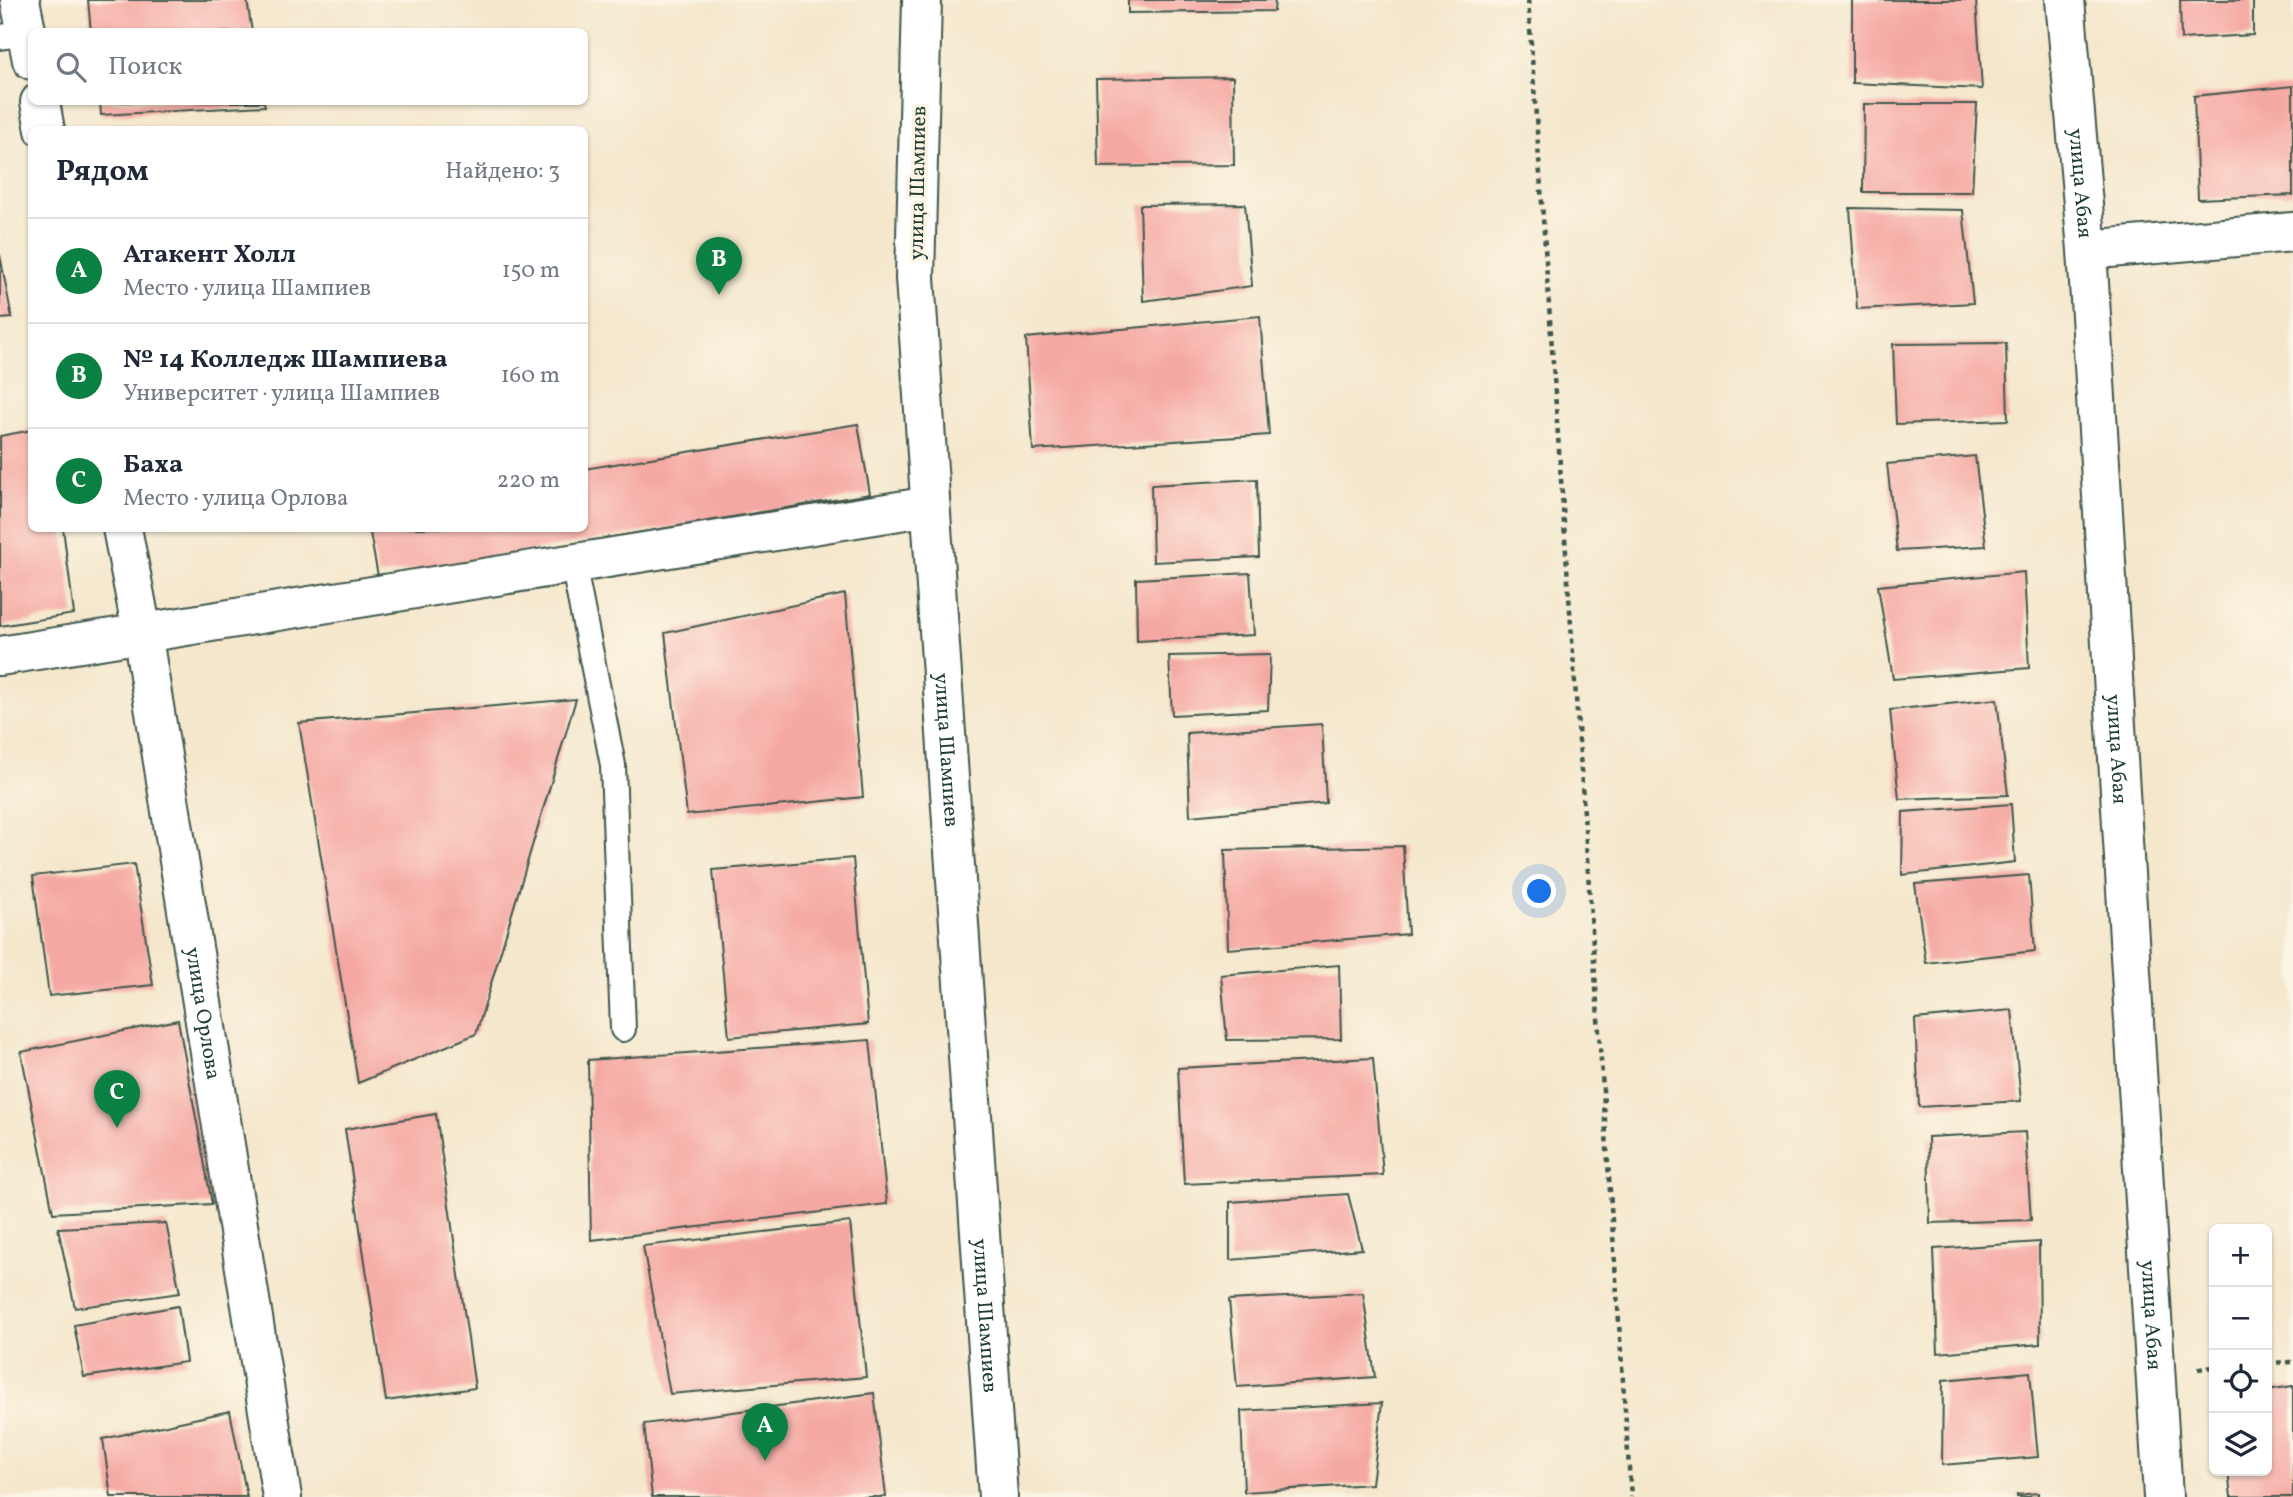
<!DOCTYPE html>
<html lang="ru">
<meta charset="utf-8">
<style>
:root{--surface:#fff;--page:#f2f2f3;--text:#1f2937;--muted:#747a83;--line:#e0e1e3;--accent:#0b8043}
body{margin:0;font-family:Vollkorn,serif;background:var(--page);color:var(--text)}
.controls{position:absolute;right:21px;bottom:21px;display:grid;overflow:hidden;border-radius:10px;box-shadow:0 2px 5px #0004}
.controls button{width:63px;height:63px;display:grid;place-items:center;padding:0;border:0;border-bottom:2px solid var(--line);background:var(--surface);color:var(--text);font:35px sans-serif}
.you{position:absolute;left:1540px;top:892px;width:24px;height:24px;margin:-18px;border:5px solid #fff;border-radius:50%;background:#1a73e8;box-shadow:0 0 0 10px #1a73e833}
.badge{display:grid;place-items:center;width:46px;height:46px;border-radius:50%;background:var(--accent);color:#fff;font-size:23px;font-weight:700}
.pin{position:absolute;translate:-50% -58px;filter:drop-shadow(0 2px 4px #0008)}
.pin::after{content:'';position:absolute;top:37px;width:24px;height:21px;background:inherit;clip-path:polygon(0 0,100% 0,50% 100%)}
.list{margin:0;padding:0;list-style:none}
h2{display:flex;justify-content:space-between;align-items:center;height:91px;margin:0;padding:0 28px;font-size:30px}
h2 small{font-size:23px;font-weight:400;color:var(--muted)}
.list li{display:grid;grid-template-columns:46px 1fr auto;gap:21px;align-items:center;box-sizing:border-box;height:105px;padding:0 28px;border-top:2px solid var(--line)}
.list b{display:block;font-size:26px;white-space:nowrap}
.list p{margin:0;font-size:23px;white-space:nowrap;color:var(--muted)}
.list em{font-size:23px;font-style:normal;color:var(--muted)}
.icon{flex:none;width:38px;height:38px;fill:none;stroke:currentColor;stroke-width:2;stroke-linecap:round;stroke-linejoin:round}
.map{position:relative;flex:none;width:2293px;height:1497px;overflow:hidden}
.search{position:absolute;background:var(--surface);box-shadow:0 2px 5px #0004;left:28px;top:28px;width:560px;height:77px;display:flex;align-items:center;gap:18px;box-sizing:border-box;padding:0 24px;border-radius:10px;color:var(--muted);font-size:26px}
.panel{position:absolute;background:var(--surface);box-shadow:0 2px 5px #0004;left:28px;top:126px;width:560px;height:406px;border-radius:10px}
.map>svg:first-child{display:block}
</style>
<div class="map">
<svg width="2293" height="1497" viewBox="0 0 2293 1497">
<rect width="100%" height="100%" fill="#fcf5e5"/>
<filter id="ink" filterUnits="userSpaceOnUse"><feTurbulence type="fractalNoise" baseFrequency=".0143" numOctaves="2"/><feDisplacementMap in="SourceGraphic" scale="14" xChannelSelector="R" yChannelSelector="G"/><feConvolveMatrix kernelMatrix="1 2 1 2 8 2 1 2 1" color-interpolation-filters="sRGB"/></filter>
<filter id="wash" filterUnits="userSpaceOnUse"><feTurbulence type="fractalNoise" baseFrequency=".00686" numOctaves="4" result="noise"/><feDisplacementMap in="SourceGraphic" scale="28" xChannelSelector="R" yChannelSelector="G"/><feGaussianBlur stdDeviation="1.57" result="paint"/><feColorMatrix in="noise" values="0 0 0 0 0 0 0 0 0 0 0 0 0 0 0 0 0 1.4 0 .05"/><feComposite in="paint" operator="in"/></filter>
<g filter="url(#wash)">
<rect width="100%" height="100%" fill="#f4e7cc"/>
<g id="blocks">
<g fill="#f5a8a3">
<polygon points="88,0 247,0 252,32 91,32"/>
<polygon points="1128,0 1275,0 1274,11 1128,13"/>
<polygon points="1852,0 1976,0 1982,89 1852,83"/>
<polygon points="2180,0 2253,0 2253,35 2181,39"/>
<polygon points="1233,77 1234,165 1098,167 1096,79"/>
<polygon points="2293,86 2293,195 2198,199 2194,96"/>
<polygon points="100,102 264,102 265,106 101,115"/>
<polygon points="1864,104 1977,104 1972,192 1863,192"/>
<polygon points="1245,204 1252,286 1143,301 1140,205"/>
<polygon points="1850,208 1963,210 1973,303 1857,309"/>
<polygon points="0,255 12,318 0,319"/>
<polygon points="1260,316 1269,435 1033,450 1026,338"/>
<polygon points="2006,343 2008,420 1896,424 1893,344"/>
<polygon points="858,424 870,494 378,576 369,528 584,528 584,469"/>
<polygon points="32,430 32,528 63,528 74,614 0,626 0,436"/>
<polygon points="1975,456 1986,546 1897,551 1887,464"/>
<polygon points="1257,479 1259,557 1153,562 1151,485"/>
<polygon points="2024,572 2029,668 1893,679 1878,586"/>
<polygon points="1250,573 1254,635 1137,641 1136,579"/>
<polygon points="845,594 863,797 687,815 665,633"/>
<polygon points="1270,654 1268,710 1172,715 1169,656"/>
<polygon points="576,699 476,1034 358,1083 299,723"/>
<polygon points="1997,699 2008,795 1899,799 1890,710"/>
<polygon points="1322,724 1326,803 1190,816 1187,733"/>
<polygon points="2011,804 2015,862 1902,875 1903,812"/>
<polygon points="1403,846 1408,934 1228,949 1225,850"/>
<polygon points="853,858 868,1024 729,1037 713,870"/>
<polygon points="134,864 153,985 49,996 33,876"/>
<polygon points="2029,875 2035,951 1926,963 1915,884"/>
<polygon points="1339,965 1341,1039 1227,1040 1221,975"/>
<polygon points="2012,1010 2021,1101 1919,1107 1915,1019"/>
<polygon points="178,1020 212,1204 53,1213 21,1052"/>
<polygon points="870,1040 887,1204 591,1240 588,1060"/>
<polygon points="1373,1058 1383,1175 1184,1184 1178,1068"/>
<polygon points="436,1114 475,1388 386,1401 345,1129"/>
<polygon points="2025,1132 2031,1220 1930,1223 1928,1137"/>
<polygon points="1348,1194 1362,1249 1230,1260 1230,1202"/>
<polygon points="850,1222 866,1377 670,1394 643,1246"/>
<polygon points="166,1223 180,1293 75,1308 58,1228"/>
<polygon points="2039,1242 2040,1344 1938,1353 1934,1249"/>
<polygon points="1363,1293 1375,1377 1237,1387 1229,1300"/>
<polygon points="178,1306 186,1362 84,1377 74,1325"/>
<polygon points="2030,1372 2038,1457 1942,1465 1943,1380"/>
<polygon points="2293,1386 2293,1497 2231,1497 2228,1471 2267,1471 2267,1390"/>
<polygon points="874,1393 886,1497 652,1497 644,1424"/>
<polygon points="1382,1403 1372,1484 1244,1492 1241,1411"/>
<polygon points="230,1411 247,1497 111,1497 103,1439"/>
<polygon points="2038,1493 2038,1497 2017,1497 2017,1495"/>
</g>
</g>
</g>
<g filter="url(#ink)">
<use href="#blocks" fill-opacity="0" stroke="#3f564b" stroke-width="2"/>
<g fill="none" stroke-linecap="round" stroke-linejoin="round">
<defs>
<g id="lane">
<polyline points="0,37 26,33"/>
<polyline points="573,563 613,765 623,1029"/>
</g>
<g id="street">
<polyline points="20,0 32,60"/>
<path id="s1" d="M922 0 915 278 998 1497"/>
<path id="s2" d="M2065 0 2087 250 2163 1497"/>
<polyline points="40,102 45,130"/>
<polyline points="2087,250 2293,232"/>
<path id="s3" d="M122 528 142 632 282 1497"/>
<polyline points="0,656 930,506"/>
</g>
</defs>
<use href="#lane" stroke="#3f564b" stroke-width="28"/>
<use href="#street" stroke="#3f564b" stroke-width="42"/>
<g stroke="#3f564b" stroke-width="4.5" stroke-dasharray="5 5" stroke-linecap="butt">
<polyline points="1528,0 1631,1497"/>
<polyline points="2267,1363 2293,1362"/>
<polyline points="2198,1369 2214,1367"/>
</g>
<use href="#lane" stroke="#fff" stroke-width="24"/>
<use href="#street" stroke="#fff" stroke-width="38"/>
</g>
</g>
<g text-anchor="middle" stroke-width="7" stroke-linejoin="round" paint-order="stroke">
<g font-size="21" fill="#1f3d34" stroke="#fcf5e5">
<text dy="7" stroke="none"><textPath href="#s2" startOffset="184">улица Абая</textPath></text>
<text transform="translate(917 183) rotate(-89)" y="7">улица Шампиев</text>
<text dy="7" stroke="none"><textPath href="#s2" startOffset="751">улица Абая</textPath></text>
<text dy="7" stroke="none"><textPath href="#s1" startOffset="751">улица Шампиев</textPath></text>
<text dy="7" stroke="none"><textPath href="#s3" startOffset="492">улица Орлова</textPath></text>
<text dy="7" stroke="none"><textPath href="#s1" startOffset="1318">улица Шампиев</textPath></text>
<text dy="7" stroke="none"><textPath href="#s2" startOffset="1318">улица Абая</textPath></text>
</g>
</g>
</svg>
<div class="controls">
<button>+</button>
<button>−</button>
<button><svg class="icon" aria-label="locate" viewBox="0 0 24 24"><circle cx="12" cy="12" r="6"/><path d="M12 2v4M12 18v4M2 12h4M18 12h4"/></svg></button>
<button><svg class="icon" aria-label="layers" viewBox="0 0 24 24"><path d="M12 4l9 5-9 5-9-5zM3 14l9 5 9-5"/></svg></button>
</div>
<div class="you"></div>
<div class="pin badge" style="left:765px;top:1461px">A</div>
<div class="pin badge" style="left:719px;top:295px">B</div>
<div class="pin badge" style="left:117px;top:1128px">C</div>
<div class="search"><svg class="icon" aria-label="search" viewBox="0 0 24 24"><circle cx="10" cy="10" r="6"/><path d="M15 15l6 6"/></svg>Поиск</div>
<section class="panel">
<h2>Рядом<small>Найдено: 3</small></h2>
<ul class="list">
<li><span class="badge">A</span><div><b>Атакент Холл</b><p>Место · улица Шампиев</p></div><em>150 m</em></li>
<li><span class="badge">B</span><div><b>№ 14 Колледж Шампиева</b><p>Университет · улица Шампиев</p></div><em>160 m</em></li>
<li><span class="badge">C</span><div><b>Баха</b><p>Место · улица Орлова</p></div><em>220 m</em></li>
</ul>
</section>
</div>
